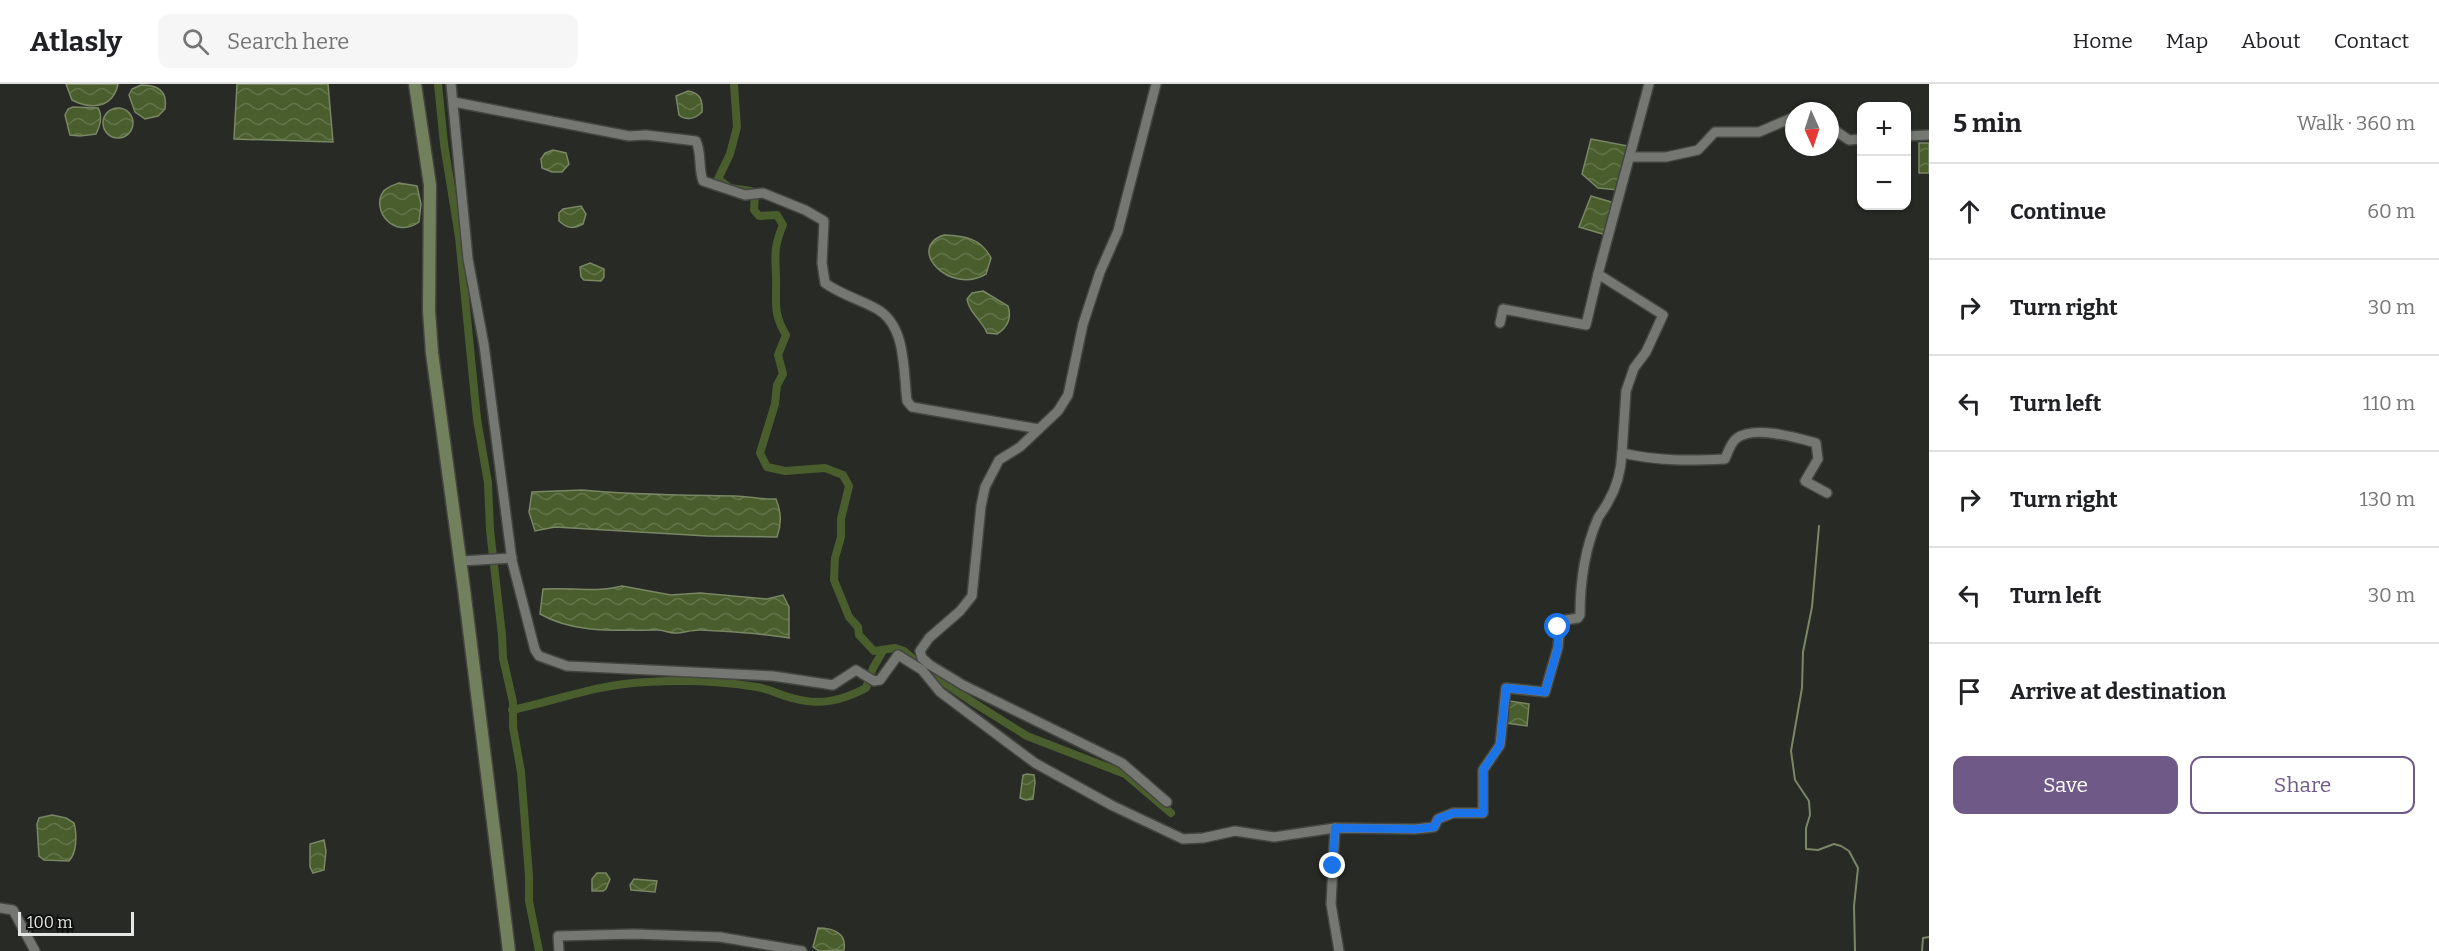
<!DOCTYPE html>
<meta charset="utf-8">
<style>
:root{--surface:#fff;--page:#f6f6f6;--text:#202124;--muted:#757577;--line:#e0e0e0;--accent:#6f5986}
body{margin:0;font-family:Bitter,serif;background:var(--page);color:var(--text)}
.controls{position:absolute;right:18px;top:18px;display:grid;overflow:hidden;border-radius:12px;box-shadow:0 2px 4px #0004}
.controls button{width:54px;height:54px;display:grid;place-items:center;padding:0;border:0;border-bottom:2px solid var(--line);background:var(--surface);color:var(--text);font:30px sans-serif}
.compass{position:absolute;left:1785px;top:18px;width:54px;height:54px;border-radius:50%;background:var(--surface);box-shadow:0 2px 4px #0004;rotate:177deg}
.scale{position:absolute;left:18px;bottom:15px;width:116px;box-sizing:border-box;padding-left:6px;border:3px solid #e6e7e4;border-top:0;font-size:16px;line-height:21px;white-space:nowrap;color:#e6e7e4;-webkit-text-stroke:4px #111210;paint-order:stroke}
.stop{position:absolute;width:18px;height:18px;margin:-14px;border:4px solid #1a73e8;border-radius:50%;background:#fff}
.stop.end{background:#1a73e8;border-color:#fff;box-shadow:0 2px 6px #0008}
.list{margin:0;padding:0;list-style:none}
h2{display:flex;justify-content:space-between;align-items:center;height:78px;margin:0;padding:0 24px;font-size:26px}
h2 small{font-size:20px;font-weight:400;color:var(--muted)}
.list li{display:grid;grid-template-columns:39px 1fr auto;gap:18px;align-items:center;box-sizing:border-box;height:96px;padding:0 24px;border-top:2px solid var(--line)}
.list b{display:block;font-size:22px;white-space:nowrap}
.list em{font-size:20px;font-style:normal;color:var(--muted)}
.actions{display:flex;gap:12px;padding:18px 24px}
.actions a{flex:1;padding:14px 0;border:2px solid var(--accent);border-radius:12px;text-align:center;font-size:21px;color:var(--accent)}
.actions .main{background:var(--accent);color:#fff}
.icon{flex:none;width:33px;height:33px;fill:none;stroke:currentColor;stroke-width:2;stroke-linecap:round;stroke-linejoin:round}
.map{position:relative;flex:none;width:1929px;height:867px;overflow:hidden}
header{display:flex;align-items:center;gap:36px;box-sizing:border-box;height:84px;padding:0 30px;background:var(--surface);border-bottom:2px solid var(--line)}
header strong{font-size:28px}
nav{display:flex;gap:33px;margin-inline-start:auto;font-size:21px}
.search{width:420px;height:54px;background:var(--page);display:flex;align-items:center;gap:15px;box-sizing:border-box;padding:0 21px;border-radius:12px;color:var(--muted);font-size:22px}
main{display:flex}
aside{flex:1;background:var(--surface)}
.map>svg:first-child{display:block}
</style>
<header>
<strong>Atlasly</strong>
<div class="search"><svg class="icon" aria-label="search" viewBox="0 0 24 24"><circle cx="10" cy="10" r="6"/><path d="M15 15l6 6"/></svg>Search here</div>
<nav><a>Home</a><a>Map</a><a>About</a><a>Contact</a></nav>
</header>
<main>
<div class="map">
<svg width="1929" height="867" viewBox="0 0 1929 867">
<defs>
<pattern id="water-waves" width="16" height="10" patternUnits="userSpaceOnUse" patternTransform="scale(1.5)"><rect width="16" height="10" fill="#4a5e2d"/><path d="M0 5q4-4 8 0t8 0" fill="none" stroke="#64754b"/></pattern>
</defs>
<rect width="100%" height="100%" fill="#272a25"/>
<g fill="url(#water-waves)" stroke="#798764" stroke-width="1.5">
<path d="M66 0H118C113 24 91 26 72 16Z"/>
<polygon points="237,0 328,0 333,58 234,55"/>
<path d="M141 1C157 1 168 6 165 25L158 32 145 35 135 28 129 11 132 5Z"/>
<path d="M688 7C700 9 703 16 702 28 695 35 686 37 679 31L676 12Z"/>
<path d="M73 23 98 24C103 32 100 42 96 50L80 52 70 51 65 31 68 25Z"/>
<circle cx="118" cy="39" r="15"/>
<polygon points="1591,55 1628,62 1618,106 1598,104 1582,90"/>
<rect x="1919" y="59" width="10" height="30"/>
<polygon points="553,66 566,69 569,80 562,88 552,88 542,84 541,75 545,69"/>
<path d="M399 99 417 102 421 120 419 138C394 156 371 126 383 108 386 103 394 101 399 99Z"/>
<polygon points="1591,112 1611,118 1614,123 1606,151 1579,143"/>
<path d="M581 122 586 130 583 140C573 145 568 145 559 137V129L563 125Z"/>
<path d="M944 151C965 152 981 154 991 174L986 190C950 212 905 164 944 151Z"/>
<polygon points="590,179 604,185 604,193 601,197 584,196 581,193 580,183"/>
<path d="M983 207 1008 222C1012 234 1008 243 997 250L987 249C982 236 969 229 967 215L972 209Z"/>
<path d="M582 406C633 411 684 411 735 412 749 412 761 416 776 415 781 428 782 439 777 453L707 452 555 443 535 447 529 428 532 408Z"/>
<path d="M622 502 671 511 700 509 767 515 783 511 789 523V554C760 549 731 548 702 546 693 545 684 549 675 549 669 549 663 546 657 546 618 546 575 550 540 530L543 505C569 503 596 509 622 502Z"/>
<polygon points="1509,617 1529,620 1527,642 1506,639"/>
<polygon points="1027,690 1034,691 1035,698 1033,715 1026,716 1020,714 1023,691"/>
<path d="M52 731 66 734 74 739C77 750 77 769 69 777L44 776 39 772 37 740 39 734Z"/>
<polygon points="324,756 326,767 324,786 313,789 310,783 310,760"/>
<polygon points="597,789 606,789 610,795 606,805 603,807 592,807 592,795"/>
<polygon points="634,795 657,797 655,808 631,806 630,801"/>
<path d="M818 844C833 844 847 849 844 866L819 867 813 863Z"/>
</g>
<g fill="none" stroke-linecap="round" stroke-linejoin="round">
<g stroke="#798764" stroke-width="2">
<polyline points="1819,442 1812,523 1803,568 1802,604 1791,667 1795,696 1809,717 1810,731 1806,744 1806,765 1818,766 1834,760 1841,762 1849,767 1858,784 1854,822 1855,867"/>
<polyline points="1922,867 1923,854 1929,853"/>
</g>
<g stroke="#4a5e2d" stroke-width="8">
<polyline points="438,0 444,60 459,153 477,335 488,399 490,446 502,551 503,574 513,618 513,643 521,688 529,792 529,817 539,867"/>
<polyline points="734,0 737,43 730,70 718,95 730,104 751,107"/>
<path d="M755 110 754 126 759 132 777 131 783 141C774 162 775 170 776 192 777 217 772 228 786 251L778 271 783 290 777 301 775 320 760 369 767 383 785 387 825 384 843 391 849 402 841 435V453L835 474 834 496 849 533 858 543 859 551 874 567 895 564 904 567 930 589 971 617 1027 652 1125 690 1171 729"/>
<path d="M512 626C558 616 599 600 647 598 683 596 721 597 757 603 769 605 780 611 792 614 820 622 841 617 866 604L873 584 883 567"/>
</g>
<defs>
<g id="street">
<path d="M451 0 468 175 484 261 512 477 535 566 539 572 567 582 773 592 833 601 856 586 874 597 880 596 898 571 922 586 940 608 1035 679 1113 722 1183 755 1203 754 1235 747 1274 753 1335 744 1415 745 1434 743 1438 735 1453 729H1483V686L1500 661 1506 604 1545 608 1558 563 1560 537 1578 534 1580 531C1580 499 1585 464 1598 434 1601 429 1605 424 1608 418 1617 403 1621 387 1622 369"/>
<polyline points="1156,0 1118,147 1100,188 1083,240 1068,311 1058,327 1020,363 999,376 985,403 981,422 972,512 960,527 929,554 920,567 922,574 930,581 963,601 1122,679 1167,718"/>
<path d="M1649 0 1598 190 1663 231 1646 268 1634 284 1626 307 1622 369C1658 377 1689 377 1725 375 1728 368 1731 358 1737 354 1754 341 1798 354 1816 359L1818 375 1805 397 1827 409"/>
<path d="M454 18 629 52 646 51 696 57C702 69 698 84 703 97L745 111 763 109 805 126 824 137 822 179 825 199C840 210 858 215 875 224 907 240 903 287 907 317L912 323 1039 345"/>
<polyline points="1830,43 1849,56 1862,55"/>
<polyline points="1906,52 1929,51"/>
<polyline points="1630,73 1666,73 1698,66 1715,48 1759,48 1794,33"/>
<polyline points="1500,239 1503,225 1586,241 1598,190"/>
<polyline points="461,477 512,474"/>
<polyline points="1335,744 1331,820 1339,867"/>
<polyline points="0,824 13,826 35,867"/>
<polyline points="559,867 558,852 634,850 720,853 802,867"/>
</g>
<polyline id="secondary" points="415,0 430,101 429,227 432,269 464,505 509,867"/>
</defs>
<use href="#street" stroke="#434541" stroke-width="12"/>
<use href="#secondary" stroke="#434541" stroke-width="15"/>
<use href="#street" stroke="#757872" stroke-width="9"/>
<use href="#secondary" stroke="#73805d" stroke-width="12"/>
</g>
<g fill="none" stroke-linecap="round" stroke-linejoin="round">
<polyline stroke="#1a73e8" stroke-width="8" points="1333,782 1335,744 1415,745 1434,743 1438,735 1453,729 1483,729 1483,686 1500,661 1506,604 1545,608 1558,563 1558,543"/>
</g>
</svg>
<div class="controls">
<button>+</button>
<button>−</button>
</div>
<svg class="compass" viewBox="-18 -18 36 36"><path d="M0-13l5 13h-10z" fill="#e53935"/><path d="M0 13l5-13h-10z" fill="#757577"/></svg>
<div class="scale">100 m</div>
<div class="stop" style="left:1558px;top:543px"></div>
<div class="stop end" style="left:1333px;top:782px"></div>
</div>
<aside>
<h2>5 min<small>Walk · 360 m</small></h2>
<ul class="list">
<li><svg class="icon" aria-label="ahead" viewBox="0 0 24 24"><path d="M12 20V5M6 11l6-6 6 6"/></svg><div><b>Continue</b></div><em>60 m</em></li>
<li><svg class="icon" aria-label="right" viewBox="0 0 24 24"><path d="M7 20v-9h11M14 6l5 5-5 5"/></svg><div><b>Turn right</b></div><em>30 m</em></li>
<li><svg class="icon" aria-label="left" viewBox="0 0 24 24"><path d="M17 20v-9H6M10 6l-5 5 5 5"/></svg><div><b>Turn left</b></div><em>110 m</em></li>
<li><svg class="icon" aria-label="right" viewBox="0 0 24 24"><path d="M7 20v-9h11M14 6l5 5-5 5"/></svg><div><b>Turn right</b></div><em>130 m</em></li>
<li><svg class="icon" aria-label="left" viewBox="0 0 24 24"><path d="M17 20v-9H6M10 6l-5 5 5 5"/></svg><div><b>Turn left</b></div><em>30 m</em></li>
<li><svg class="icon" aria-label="arrive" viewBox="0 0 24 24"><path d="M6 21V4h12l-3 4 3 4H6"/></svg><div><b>Arrive at destination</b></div></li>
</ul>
<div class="actions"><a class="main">Save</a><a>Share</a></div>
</aside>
</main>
